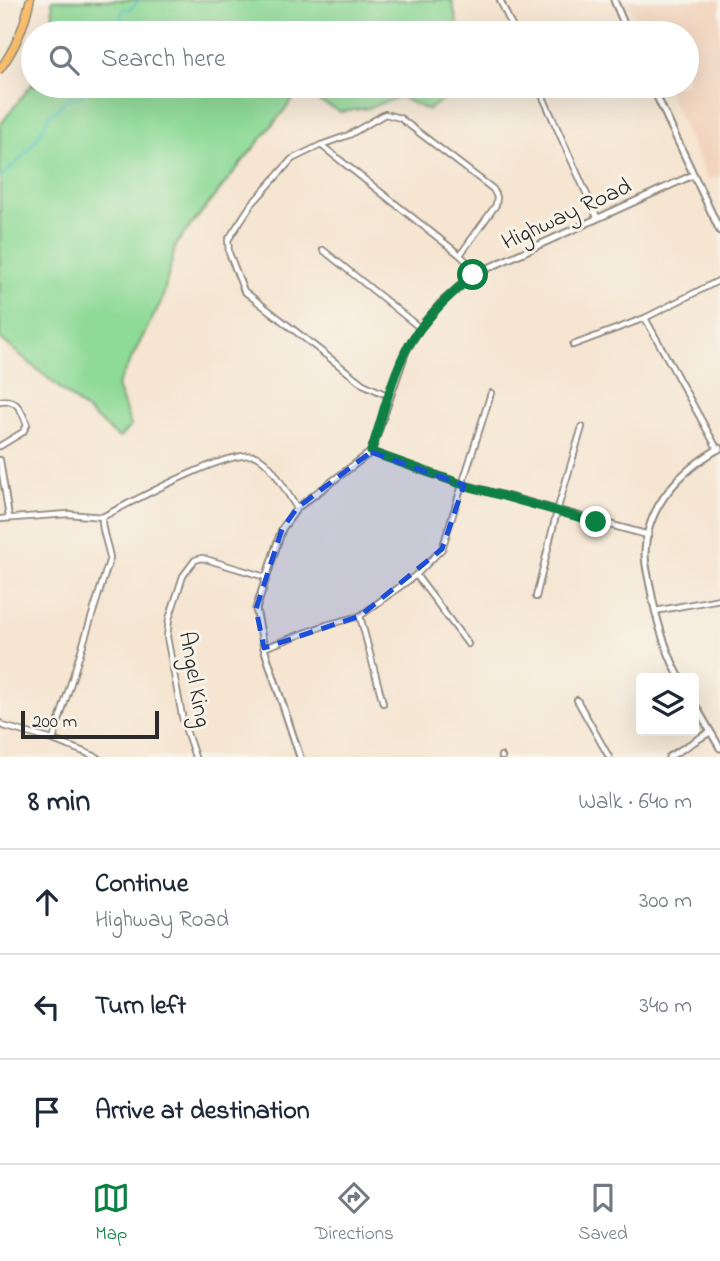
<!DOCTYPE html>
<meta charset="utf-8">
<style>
:root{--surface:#fff;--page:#f2f2f3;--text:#1f2937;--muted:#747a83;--line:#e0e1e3;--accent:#0b8043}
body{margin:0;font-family:"Indie Flower",sans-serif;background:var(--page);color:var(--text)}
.controls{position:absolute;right:21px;bottom:21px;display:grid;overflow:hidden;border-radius:7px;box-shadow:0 7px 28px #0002}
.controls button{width:63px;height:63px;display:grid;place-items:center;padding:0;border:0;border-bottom:2px solid var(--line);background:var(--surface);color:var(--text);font:35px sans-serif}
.scale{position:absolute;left:21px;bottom:18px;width:138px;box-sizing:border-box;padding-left:7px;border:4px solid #2b2b2b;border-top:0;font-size:19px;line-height:24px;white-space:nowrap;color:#2b2b2b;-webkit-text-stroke:5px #f7f3e8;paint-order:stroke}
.stop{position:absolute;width:21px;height:21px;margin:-16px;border:5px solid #0b8043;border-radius:50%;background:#fff}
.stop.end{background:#0b8043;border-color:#fff;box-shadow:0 2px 7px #0008}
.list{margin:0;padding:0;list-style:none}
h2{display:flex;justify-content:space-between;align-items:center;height:91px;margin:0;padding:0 28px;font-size:30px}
h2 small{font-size:23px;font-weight:400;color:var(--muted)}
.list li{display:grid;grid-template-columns:46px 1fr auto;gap:21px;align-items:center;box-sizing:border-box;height:105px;padding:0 28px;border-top:2px solid var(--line)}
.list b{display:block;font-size:26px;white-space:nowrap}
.list p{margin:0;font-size:23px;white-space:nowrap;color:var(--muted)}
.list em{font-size:23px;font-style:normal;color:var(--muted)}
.icon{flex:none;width:38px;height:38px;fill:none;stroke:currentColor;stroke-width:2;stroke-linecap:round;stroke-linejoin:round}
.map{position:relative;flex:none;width:720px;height:757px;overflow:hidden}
.search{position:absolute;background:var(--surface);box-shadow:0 7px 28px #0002;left:21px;right:21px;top:21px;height:77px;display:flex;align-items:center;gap:18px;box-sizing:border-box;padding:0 24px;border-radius:38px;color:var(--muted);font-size:26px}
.sheet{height:406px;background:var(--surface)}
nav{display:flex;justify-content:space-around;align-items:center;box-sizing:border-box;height:98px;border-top:2px solid var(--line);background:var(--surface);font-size:19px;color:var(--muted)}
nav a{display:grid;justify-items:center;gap:4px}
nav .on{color:var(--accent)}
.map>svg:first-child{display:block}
</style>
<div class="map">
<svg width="720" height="757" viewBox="0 0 720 757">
<rect width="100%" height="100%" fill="#f7f3e8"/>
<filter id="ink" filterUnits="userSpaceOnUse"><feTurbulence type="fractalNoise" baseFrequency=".0143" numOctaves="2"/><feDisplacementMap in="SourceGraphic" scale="14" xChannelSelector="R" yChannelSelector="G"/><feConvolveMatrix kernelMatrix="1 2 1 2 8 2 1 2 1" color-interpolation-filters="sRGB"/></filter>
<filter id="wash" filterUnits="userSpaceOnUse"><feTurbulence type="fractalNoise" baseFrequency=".00686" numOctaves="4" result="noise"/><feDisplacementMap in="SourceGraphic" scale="28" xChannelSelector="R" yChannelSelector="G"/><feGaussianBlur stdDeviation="1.57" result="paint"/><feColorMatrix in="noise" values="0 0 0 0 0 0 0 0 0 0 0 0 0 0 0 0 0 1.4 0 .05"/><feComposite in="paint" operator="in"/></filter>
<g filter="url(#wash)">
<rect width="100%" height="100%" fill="#f5e5d1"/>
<polygon fill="#f2d4be" points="626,0 720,0 720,176 708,180 665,86 687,86 687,33 642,33"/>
<g fill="#8eda97" stroke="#5c8261" stroke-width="2">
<polygon points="52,0 452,0 459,33 54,33"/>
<polygon points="33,83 33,86 461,86 428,110 400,97 368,108 341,112 299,92 176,244 162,300 117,386 131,426 119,438 0,338 0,125"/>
</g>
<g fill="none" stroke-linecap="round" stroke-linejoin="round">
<g stroke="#57c4cb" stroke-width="2">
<polyline points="117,33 123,9 130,9 140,0"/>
<path d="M0 177C23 159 39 140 50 113L56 111 66 99 80 97 88 86"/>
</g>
</g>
</g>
<g filter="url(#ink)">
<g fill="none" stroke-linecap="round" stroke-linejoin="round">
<defs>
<g id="minor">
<polyline points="500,0 515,33"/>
<polyline points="538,86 597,217"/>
<polyline points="321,145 349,135 385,114 400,118 493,189 497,197 496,205 460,255"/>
<polyline points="323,250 420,328"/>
<polyline points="645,318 718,450"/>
<polyline points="573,345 645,318 720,280"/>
<polyline points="389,396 363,384 244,291 229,253 228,240 251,205 292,159 321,145 460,255 471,266 473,275"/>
<path d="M0 401C17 398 22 411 27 425L23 432 0 446"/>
<polyline points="0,460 9,517"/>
<path d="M102 517C129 504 233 445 258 457 273 464 287 494 297 508"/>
<path d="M0 519 68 514 102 517C101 531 108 544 110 558L53 740 97 757"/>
<polyline points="416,575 468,644"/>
<polyline points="536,597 557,511 582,427"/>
<polyline points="655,611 720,599"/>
<polyline points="360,616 383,703"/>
<polyline points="264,648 326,625 360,616 416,575 442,549 491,393"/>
<polyline points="577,700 609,757"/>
<polyline points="0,723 3,726 53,740"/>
<polyline points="501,756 502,757"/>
<polyline points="195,757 183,721 167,637 169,619 183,576 195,560 202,558 265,577"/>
</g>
<g id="tertiary">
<polyline points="614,0 628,33"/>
<polyline points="652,86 720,231"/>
<polyline points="371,452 464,485 648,535"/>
<path d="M680 678C665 650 657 623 651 591 649 579 645 566 645 554 646 506 681 470 720 448"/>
<polyline points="694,703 720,748"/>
<polyline points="300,757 264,648 256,609 282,529 297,508 371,452 406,351 420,328 441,303 473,275 693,175"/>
<polyline points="669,757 710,732"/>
</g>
<path id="trunk" d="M0 69C16 47 24 27 30 0"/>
</defs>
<use href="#minor" stroke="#90887e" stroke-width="8"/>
<use href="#tertiary" stroke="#90887e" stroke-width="9"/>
<use href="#trunk" stroke="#90887e" stroke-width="10"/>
<use href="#minor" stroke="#fff" stroke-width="4.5"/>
<use href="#tertiary" stroke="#fff" stroke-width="5"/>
<use href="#trunk" stroke="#f9bf6d" stroke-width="7"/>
</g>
</g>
<g fill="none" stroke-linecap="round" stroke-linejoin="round" filter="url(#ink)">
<path stroke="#0b8043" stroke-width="9" d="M473 275C447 297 424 319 407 348 391 378 382 419 371 452L464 485 596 522"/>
</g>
<path fill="#1d4ed8" fill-opacity="0.2" stroke="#1d4ed8" stroke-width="5" stroke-dasharray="14 9" stroke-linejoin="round" d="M371 452 464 485 442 549 360 616 264 648 256 609 282 529 297 508Z"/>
<g text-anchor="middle" stroke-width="6" stroke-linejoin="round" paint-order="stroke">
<g font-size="24" fill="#2b2b2b" stroke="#f7f3e8">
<text transform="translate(566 213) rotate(-25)" y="8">Highway Road</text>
<text transform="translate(196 679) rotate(80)" y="8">Angel King</text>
</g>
</g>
</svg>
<div class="controls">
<button><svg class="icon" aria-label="layers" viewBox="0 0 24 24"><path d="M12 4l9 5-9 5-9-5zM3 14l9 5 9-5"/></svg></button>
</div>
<div class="scale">200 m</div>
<div class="stop" style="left:473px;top:275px"></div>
<div class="stop end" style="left:596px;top:522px"></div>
<div class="search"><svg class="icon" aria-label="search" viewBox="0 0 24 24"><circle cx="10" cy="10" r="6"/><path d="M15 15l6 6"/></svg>Search here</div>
</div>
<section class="sheet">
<h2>8 min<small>Walk · 640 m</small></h2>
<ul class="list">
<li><svg class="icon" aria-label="ahead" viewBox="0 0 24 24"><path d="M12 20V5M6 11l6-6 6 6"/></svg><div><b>Continue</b><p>Highway Road</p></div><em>300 m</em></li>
<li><svg class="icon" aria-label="left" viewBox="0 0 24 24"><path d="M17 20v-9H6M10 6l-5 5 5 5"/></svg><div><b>Turn left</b></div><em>340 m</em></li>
<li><svg class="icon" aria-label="arrive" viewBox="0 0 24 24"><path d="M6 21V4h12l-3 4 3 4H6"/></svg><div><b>Arrive at destination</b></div></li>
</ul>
</section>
<nav>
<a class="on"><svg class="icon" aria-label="map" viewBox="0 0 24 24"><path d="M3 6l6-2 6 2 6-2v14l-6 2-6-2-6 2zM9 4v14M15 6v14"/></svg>Map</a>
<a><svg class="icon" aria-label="directions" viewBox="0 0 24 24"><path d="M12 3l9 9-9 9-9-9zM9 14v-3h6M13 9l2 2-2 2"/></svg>Directions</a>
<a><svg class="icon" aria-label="saved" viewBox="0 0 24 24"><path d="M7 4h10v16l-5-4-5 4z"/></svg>Saved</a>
</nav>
